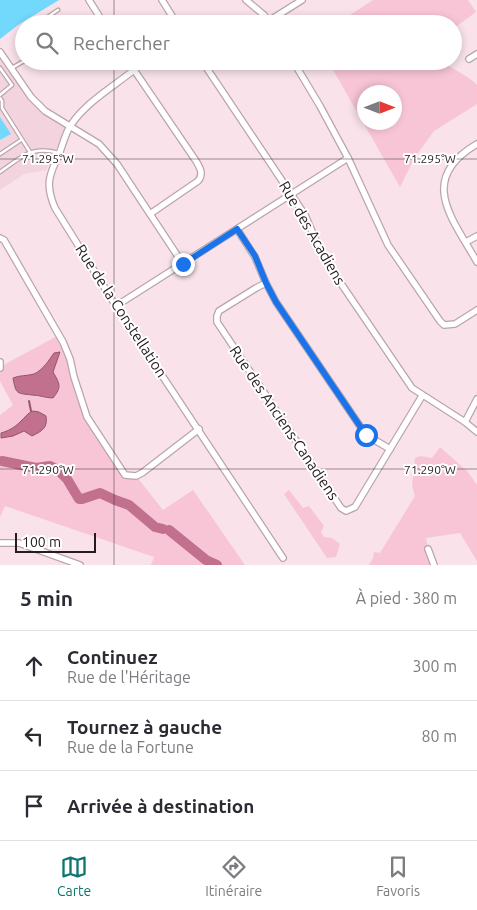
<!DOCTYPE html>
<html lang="fr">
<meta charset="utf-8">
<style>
:root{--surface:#fff;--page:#f7f7f7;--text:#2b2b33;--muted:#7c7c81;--line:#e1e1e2;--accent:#0f766e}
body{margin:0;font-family:Ubuntu,sans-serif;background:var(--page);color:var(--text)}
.compass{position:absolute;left:357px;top:85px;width:45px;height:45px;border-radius:50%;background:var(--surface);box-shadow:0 2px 8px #0003;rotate:90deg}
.scale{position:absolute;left:15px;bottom:12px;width:81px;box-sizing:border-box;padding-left:5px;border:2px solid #241c1e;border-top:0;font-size:14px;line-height:18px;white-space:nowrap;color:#241c1e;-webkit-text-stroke:4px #fff;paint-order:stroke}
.stop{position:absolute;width:15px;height:15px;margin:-11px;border:4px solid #1a73e8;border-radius:50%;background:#fff}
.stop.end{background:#1a73e8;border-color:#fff;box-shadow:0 1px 5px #0008}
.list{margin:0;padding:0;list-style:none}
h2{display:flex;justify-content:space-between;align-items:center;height:65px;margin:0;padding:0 20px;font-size:21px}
h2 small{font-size:16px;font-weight:400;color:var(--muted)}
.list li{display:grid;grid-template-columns:32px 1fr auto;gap:15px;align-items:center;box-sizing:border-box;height:70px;padding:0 20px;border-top:1px solid var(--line)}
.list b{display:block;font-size:19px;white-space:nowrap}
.list p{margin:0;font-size:16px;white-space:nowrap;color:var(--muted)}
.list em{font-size:16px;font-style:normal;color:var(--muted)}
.icon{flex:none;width:28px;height:28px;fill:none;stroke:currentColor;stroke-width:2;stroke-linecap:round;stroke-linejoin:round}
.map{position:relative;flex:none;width:477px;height:565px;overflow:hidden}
.search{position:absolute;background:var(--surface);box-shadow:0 2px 8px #0003;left:15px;right:15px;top:15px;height:55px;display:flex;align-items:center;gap:12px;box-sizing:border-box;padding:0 18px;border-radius:28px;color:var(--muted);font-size:19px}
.sheet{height:275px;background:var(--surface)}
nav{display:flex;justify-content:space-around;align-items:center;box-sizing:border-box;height:70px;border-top:1px solid var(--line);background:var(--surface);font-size:14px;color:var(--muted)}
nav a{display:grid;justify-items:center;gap:2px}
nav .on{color:var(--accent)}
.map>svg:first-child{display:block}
</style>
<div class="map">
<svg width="477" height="565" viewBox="0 0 477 565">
<rect width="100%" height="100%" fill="#f9e2ea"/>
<polygon fill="#f3d4de" points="0,51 27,94 66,127 46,170 24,174 0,190"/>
<g fill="#f8c5d6" fill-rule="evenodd">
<polygon points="373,0 468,0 476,12 453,29 453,24 336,24"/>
<path d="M328 61H442C453 70 468 75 477 85V104L434 131 415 157 400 187ZM364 92H394V122H364Z"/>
<polygon points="59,335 87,417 122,471 136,476 163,510 193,490 245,565 151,565 154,557 5,506 0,517 0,415 13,405 0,381 0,367"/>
<polygon points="440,447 468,472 477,485 477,561 460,533 426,538 428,549 433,565 369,565 373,558 374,552 380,553 415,496 412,486 415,458 420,456 432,458"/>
<polygon points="289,490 303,508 309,506 324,526 321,532 324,537 332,538 340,544 336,557 327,558 284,494"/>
</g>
<g fill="#c1708e" stroke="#92576c">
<path d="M60 352 53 372C60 384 62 387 53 398 46 398 39 395 32 395 17 393 16 395 13 378 20 375 27 376 34 374 43 370 49 360 54 353Z"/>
<path d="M33 411 39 412 46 416C48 428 42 431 32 436L24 431 13 436 1 438V433C8 431 14 428 20 422 25 418 27 413 33 411Z"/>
</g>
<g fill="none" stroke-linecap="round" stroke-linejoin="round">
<polyline stroke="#92576c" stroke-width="2" points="29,401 31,411"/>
<g stroke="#c1708e" stroke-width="10">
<polyline points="2,461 36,468 50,466 58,470 67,479 79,499 82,499 100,493 115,500 129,505 155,527 163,529"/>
<polyline points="169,530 206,560 217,565"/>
</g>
</g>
<g fill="#72d9fd">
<polygon points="0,0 59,0 18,25 0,39"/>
<polygon points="0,117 11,134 0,140"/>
</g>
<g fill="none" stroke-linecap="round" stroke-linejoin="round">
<defs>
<g id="lane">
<polyline points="37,24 58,10"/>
<polyline points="0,68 12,85 0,95"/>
<polyline points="12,68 24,61"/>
<polyline points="0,98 2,101 2,108 30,152"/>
<polyline points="0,154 21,140"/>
<path d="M0 172C22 157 31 145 59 153"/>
</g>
<g id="street">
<polyline points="89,0 104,24"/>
<polyline points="162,0 177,24"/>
<polyline points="246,0 264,15 269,23"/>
<polyline points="264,24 302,0"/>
<polyline points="0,52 31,97 45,111 99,144 117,164 183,264"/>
<polyline points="469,59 477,54"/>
<path d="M128 61 196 161C200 168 204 174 198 181L150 214"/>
<polyline points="202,61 305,215 323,257 412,388 465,422 477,432"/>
<polyline points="293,61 320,106 348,158 388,245 440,321 444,325 455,324 477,310"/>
<path d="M134 70C114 86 85 103 71 125 65 133 63 145 59 154 49 175 45 185 55 208L116 306 283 558"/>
<path d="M477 144C417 179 452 218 477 262"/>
<polyline points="237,229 255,257 266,283 276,302 366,435 390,449"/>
<polyline points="0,238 4,240 63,342 70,359 74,377 87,417 125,475 136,476 142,473 199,429"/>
<polyline points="466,242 477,236"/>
<polyline points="266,283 256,288 219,311 217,316 217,322 341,508 346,511 355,507 422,396"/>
<polyline points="116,306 348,158"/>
<polyline points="0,362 0,368"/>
<polyline points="465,422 477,399"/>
<polyline points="1,543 19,543 80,565"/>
<polyline points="428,549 434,565"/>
</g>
</defs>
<use href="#lane" stroke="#bba5ac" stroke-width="5"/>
<use href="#street" stroke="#bba5ac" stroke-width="8"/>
<use href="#lane" stroke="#fff" stroke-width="2.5"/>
<use href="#street" stroke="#fff" stroke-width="5.5"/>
</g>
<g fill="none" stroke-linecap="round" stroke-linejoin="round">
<polyline stroke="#1a73e8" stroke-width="6" points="183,264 237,229 255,256 266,283 276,302 366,435"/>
</g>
<path fill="none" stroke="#241c1e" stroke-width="1" stroke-opacity="0.45" d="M114 0V24M114 61V565M0 159H477M0 469H477"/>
<g text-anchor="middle" stroke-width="4" stroke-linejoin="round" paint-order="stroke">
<g font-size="15" fill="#241c1e" stroke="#fff">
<text transform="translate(312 233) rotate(60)" y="5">Rue des Acadiens</text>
<text transform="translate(121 311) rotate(57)" y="5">Rue de la Constellation</text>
<text transform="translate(284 423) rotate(56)" y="5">Rue des Anciens-Canadiens</text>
</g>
</g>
<g font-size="12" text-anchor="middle" fill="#241c1e" stroke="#fff" stroke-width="4" stroke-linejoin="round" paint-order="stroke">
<text x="430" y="163">71.295°W</text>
<text x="48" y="163">71.295°W</text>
<text x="430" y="474">71.290°W</text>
<text x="48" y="474">71.290°W</text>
</g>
</svg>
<svg class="compass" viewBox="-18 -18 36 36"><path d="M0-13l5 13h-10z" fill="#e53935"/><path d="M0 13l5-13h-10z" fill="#7c7c81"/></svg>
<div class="scale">100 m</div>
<div class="stop" style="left:366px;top:435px"></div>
<div class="stop end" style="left:183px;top:264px"></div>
<div class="search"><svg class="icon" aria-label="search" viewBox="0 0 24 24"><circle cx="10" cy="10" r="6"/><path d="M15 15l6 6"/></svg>Rechercher</div>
</div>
<section class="sheet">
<h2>5 min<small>À pied · 380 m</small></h2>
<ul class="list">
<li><svg class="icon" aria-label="ahead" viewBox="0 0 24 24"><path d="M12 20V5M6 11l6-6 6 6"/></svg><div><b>Continuez</b><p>Rue de l'Héritage</p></div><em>300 m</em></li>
<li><svg class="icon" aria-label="left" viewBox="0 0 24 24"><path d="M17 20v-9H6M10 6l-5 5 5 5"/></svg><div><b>Tournez à gauche</b><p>Rue de la Fortune</p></div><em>80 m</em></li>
<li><svg class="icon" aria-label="arrive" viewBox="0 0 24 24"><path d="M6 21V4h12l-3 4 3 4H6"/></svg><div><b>Arrivée à destination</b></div></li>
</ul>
</section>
<nav>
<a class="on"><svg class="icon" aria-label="map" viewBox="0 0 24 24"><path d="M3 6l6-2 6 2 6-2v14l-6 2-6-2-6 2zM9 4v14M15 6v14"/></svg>Carte</a>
<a><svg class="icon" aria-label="directions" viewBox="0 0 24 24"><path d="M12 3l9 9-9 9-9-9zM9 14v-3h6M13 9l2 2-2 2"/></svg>Itinéraire</a>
<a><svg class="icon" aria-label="saved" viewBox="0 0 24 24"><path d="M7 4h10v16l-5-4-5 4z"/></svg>Favoris</a>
</nav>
